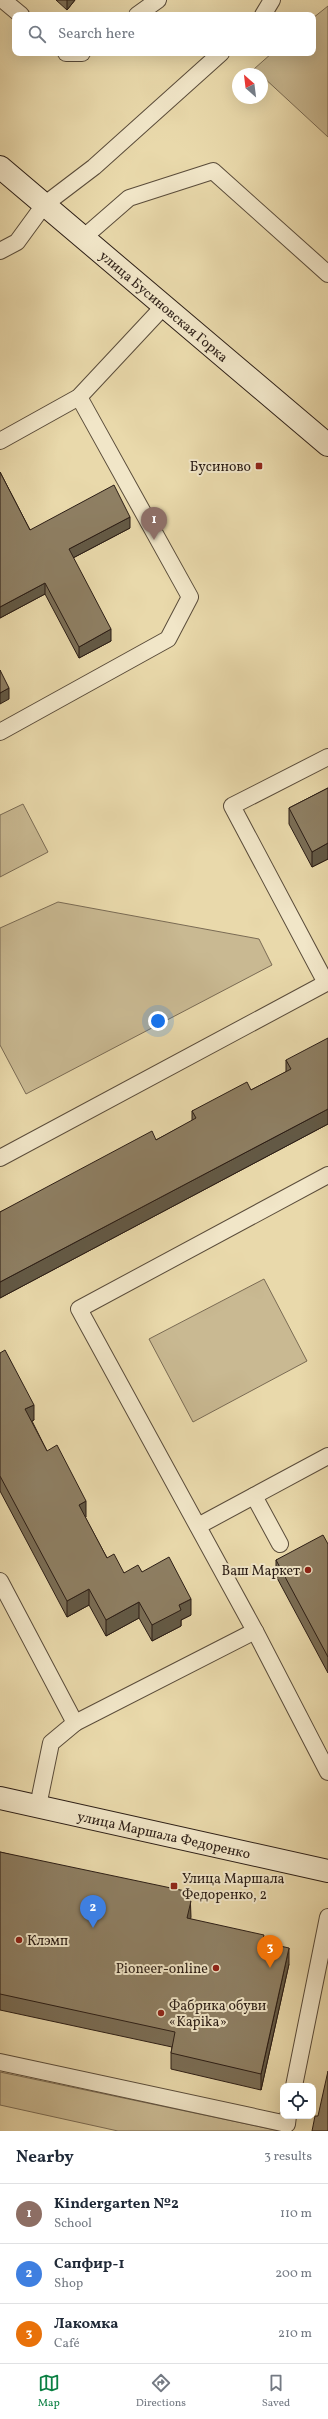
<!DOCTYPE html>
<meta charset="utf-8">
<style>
:root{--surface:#fff;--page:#f6f6f7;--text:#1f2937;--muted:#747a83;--line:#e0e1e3;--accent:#0b8043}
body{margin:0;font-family:Vollkorn,serif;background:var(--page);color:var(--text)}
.controls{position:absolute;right:12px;bottom:12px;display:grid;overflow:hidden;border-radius:8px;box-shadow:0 4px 16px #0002}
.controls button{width:36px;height:36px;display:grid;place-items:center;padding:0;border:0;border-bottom:1px solid var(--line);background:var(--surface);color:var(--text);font:20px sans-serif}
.compass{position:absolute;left:232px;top:68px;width:36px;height:36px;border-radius:50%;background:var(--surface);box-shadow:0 4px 16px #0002;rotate:332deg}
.you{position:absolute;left:158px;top:1021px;width:14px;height:14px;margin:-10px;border:3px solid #fff;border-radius:50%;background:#1a73e8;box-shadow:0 0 0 6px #1a73e833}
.badge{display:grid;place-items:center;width:26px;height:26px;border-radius:50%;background:var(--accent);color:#fff;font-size:13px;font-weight:700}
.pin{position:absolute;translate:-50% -33px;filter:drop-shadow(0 1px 2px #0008)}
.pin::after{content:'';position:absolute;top:21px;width:14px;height:12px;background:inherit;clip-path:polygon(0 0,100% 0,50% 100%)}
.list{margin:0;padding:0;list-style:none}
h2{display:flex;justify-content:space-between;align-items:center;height:52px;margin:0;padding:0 16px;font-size:17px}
h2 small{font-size:13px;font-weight:400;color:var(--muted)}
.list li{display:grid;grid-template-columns:26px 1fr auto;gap:12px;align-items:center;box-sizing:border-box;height:60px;padding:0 16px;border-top:1px solid var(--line)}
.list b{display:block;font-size:15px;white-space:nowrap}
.list p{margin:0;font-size:13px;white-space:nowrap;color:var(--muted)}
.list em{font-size:13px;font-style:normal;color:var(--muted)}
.icon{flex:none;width:22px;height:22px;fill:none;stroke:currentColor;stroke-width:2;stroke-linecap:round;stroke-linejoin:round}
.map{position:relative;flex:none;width:328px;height:2131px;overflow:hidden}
.search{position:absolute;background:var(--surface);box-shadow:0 4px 16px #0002;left:12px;right:12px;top:12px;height:44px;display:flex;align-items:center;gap:10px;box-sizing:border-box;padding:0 14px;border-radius:8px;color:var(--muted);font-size:15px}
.sheet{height:232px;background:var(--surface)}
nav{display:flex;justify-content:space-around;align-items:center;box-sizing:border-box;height:56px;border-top:1px solid var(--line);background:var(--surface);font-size:11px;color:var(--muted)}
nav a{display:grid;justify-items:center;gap:2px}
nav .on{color:var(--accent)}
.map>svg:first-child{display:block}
</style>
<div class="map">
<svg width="328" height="2131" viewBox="0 0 328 2131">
<rect width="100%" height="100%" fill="#e9d9ab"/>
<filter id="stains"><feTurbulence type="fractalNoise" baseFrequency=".005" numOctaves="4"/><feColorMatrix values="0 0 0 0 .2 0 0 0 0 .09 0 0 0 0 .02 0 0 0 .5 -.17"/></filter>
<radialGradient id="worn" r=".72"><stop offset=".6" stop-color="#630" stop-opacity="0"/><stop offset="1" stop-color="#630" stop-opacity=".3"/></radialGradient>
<g fill="#c9b992" stroke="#7a6b54">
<polygon points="328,6 328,137 262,76 262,74 254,69 272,53 313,53 313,18"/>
<polygon points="23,804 48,852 0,877 0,815"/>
<polygon points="58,902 259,939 272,965 26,1094 0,1045 0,928"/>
<polygon points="264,1279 307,1361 193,1422 149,1339"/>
<polygon points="0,2072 280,2131 281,2131 118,2131 0,2105"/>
</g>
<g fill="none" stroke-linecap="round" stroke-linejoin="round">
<defs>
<g id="lane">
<polyline points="3,0 21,15"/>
<polyline points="137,15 158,0"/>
<polyline points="263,15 272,0"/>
<polyline points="66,53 82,53"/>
<polyline points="83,238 129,198 213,171 328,274"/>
<polyline points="0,251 17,242 44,205 94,167 221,53"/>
<polyline points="0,441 79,397 164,306"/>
<polyline points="0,732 168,639 190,597 79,397"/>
<polyline points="326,983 232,806 328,757"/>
<polyline points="0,1158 328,982"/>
<polyline points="328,1175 79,1309 255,1631 328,1772"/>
<polyline points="254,1496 280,1544"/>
<polyline points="198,1526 328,1456"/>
<polyline points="0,1581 75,1723 51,1743 38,1806"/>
<polyline points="75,1723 255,1631"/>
<polyline points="0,2062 287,2124 288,2116"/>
<polyline points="294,2086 328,1917"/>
</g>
<g id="secondary">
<path id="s1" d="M0 167 328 445"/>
<path id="s2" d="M0 1798 328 1871"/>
</g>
</defs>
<use href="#lane" stroke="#5a4c3a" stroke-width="18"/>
<use href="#secondary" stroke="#2b1d15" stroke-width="24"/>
<use href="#lane" stroke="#f1e6c8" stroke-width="16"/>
<use href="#secondary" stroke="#f1e6c8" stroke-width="22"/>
</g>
<g fill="#7a6d55" stroke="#2b1d15">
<polygon points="56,0 75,0 67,10"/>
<polygon points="0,472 30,530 130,528 73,558 111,641 79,658 45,594 0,618"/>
<polygon points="328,788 328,859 312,867 289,824 289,808"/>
<polygon points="286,1060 328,1124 0,1298 0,1212 156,1140 192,1121 192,1111 251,1090 286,1072"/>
<polygon points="0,1353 34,1420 32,1421 47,1451 86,1517 85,1517 107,1558 124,1573 142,1572 191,1615 181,1620 181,1626 152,1641 139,1618 106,1636 89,1605 67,1617 0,1491"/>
<polygon points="328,1544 328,1673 276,1576 276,1560"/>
<polygon points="0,1852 190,1901 190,1919 264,1942 289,1964 261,2090 171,2069 171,2053 172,2047 0,2010"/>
</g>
<g fill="#635945" stroke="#2b1d15">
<polygon points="67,0 75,0 67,10"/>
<polygon points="130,517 130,528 69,560 69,549"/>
<polygon points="45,583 45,594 0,618 0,607"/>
<polygon points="111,629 111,641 79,658 79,647"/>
<polygon points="9,688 9,699 0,704 0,693"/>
<polygon points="328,843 328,859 312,867 312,852"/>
<polygon points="328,1109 328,1124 0,1298 0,1282"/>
<polygon points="34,1405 34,1420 25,1425 25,1409"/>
<polygon points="86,1501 86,1517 79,1521 79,1505"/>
<polygon points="89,1589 89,1605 67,1617 67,1601"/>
<polygon points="191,1599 191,1615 181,1620 181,1626 152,1641 152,1625 179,1605"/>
<polygon points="139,1602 139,1618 106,1636 106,1620"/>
<polygon points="190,1892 191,1917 187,1934 187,1918 188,1900"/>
<polygon points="289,1948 289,1964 261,2090 261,2074"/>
</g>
<g fill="#8e7f63" stroke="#2b1d15">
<polygon points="0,472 30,530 114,485 130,517 69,549 111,629 79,647 45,583 0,607"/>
<polygon points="0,670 9,688 0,693"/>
<polygon points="328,788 328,843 312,852 289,808"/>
<polygon points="328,1038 328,1109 0,1282 0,1212 152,1131 156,1140 196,1118 192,1111 247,1082 251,1090 291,1069 286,1060"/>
<polygon points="5,1350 34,1405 25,1409 47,1451 57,1445 86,1501 79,1505 107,1558 114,1554 124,1573 138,1565 142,1572 169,1557 191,1599 179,1605 181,1610 152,1625 139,1602 106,1620 89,1589 67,1601 0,1476 0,1353"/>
<polygon points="323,1535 328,1544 328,1657 276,1560"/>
<polygon points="0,1852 190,1892 188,1900 191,1901 187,1918 264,1935 262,1942 289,1948 261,2074 171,2053 175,2032 0,1994"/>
<polygon points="328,2071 328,2131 312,2131 315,2116 318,2116"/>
</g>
<g fill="#8f2418" stroke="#f1e6c8" stroke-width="1.5">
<rect x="255" y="462" width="8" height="8" rx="2"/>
<circle cx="308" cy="1570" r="4"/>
<rect x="170" y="1882" width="8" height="8" rx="2"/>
<circle cx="19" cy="1940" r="4"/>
<circle cx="216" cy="1968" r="4"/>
<circle cx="161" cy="2013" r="4"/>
</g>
<g text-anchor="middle" stroke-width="4" stroke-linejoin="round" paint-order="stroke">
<g font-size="14" fill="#2b1d15" stroke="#f1e6c8">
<text dy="5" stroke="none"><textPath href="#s1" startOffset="215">улица Бусиновская Горка</textPath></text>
<text dy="5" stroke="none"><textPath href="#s2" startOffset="168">улица Маршала Федоренко</textPath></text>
</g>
<g font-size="14" fill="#2b1d15" stroke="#f1e6c8" text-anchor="end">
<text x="251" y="471">Бусиново</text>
<text x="300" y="1575">Ваш Маркет</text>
<text x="182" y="1883" text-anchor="start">Улица Маршала<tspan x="182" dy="16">Федоренко, 2</tspan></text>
<text x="27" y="1945" text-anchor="start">Клэмп</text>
<text x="208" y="1973">Pioneer-online</text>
<text x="169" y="2010" text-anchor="start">Фабрика обуви<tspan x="169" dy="16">«Kapika»</tspan></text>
</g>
</g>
<rect width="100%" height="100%" filter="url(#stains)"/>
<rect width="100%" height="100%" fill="url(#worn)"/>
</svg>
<div class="controls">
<button><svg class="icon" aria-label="locate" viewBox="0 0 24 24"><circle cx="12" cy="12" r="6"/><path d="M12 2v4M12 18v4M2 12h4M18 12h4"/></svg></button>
</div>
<svg class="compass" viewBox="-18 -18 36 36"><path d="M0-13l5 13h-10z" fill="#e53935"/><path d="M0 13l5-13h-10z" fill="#747a83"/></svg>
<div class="you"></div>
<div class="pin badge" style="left:154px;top:540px;background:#8d6e63">1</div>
<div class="pin badge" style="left:93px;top:1928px;background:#3f7fe0">2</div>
<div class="pin badge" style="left:270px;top:1968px;background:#e8710a">3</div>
<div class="search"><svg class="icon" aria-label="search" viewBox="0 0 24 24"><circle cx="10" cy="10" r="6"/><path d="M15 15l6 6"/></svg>Search here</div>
</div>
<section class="sheet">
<h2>Nearby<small>3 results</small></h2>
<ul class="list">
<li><span class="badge" style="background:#8d6e63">1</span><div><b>Kindergarten №2</b><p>School</p></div><em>110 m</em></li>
<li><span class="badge" style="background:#3f7fe0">2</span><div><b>Сапфир-1</b><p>Shop</p></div><em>200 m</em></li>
<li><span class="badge" style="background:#e8710a">3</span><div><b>Лакомка</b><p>Café</p></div><em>210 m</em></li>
</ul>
</section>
<nav>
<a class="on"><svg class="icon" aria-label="map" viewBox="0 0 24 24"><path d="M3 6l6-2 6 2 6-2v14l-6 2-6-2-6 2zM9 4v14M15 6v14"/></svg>Map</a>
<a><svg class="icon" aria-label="directions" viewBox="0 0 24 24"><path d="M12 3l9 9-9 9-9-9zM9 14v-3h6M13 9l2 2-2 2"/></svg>Directions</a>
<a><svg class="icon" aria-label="saved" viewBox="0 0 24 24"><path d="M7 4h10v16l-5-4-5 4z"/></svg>Saved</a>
</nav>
